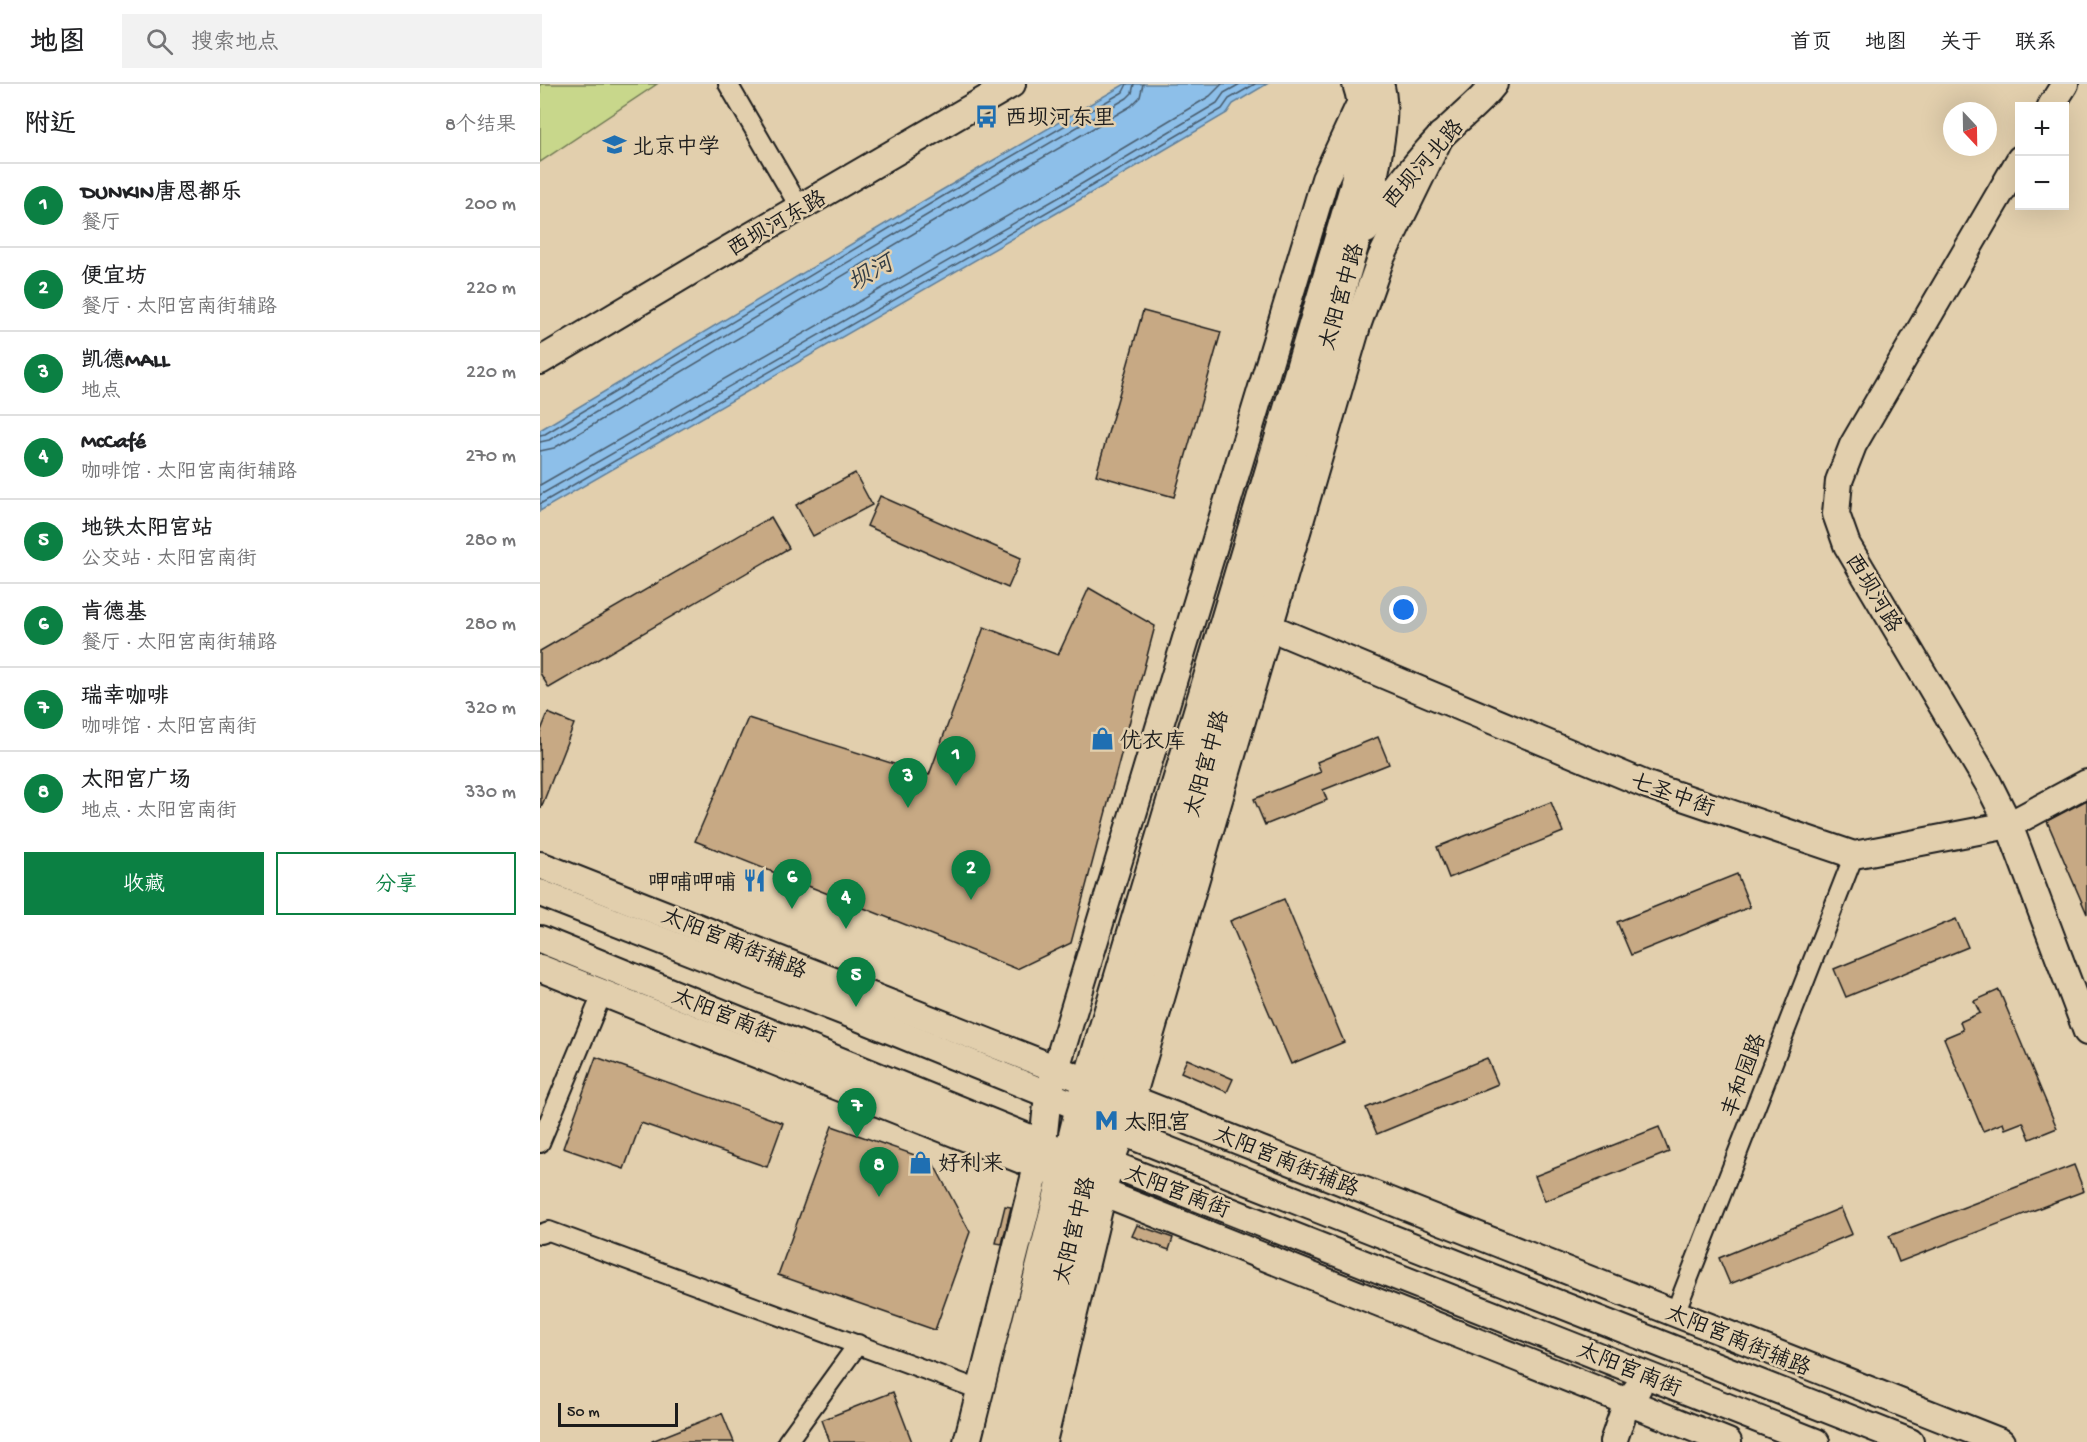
<!DOCTYPE html>
<html lang="zh">
<meta charset="utf-8">
<style>
:root{--surface:#fff;--page:#f2f2f2;--text:#202124;--muted:#757577;--line:#e0e0e0;--accent:#0b8043}
body{margin:0;font-family:"Gochi Hand","LXGW WenKai TC",sans-serif;background:var(--page);color:var(--text)}
.controls{position:absolute;right:18px;top:18px;display:grid;overflow:hidden;border-radius:0px;box-shadow:0 6px 24px #0002}
.controls button{width:54px;height:54px;display:grid;place-items:center;padding:0;border:0;border-bottom:2px solid var(--line);background:var(--surface);color:var(--text);font:30px sans-serif}
.compass{position:absolute;left:1403px;top:18px;width:54px;height:54px;border-radius:50%;background:var(--surface);box-shadow:0 6px 24px #0002;rotate:158deg}
.scale{position:absolute;left:18px;bottom:15px;width:120px;box-sizing:border-box;padding-left:6px;border:3px solid #1c1c1c;border-top:0;font-size:16px;line-height:21px;white-space:nowrap;color:#1c1c1c;-webkit-text-stroke:4px #e2cfad;paint-order:stroke}
.you{position:absolute;left:864px;top:526px;width:21px;height:21px;margin:-15px;border:4px solid #fff;border-radius:50%;background:#1a73e8;box-shadow:0 0 0 9px #1a73e833}
.badge{display:grid;place-items:center;width:39px;height:39px;border-radius:50%;background:var(--accent);color:#fff;font-size:20px;font-weight:700}
.pin{position:absolute;translate:-50% -50px;filter:drop-shadow(0 2px 3px #0008)}
.pin::after{content:'';position:absolute;top:32px;width:21px;height:18px;background:inherit;clip-path:polygon(0 0,100% 0,50% 100%)}
.list{margin:0;padding:0;list-style:none}
h2{display:flex;justify-content:space-between;align-items:center;height:78px;margin:0;padding:0 24px;font-size:26px}
h2 small{font-size:20px;font-weight:400;color:var(--muted)}
.list li{display:grid;grid-template-columns:39px 1fr auto;gap:18px;align-items:center;box-sizing:border-box;height:84px;padding:0 24px;border-top:2px solid var(--line)}
.list b{display:block;font-size:22px;white-space:nowrap}
.list p{margin:0;font-size:20px;white-space:nowrap;color:var(--muted)}
.list em{font-size:20px;font-style:normal;color:var(--muted)}
.actions{display:flex;gap:12px;padding:18px 24px}
.actions a{flex:1;padding:14px 0;border:2px solid var(--accent);border-radius:0px;text-align:center;font-size:21px;color:var(--accent)}
.actions .main{background:var(--accent);color:#fff}
.icon{flex:none;width:33px;height:33px;fill:none;stroke:currentColor;stroke-width:2;stroke-linecap:round;stroke-linejoin:round}
.map{position:relative;flex:none;width:1547px;height:1358px;overflow:hidden}
header{display:flex;align-items:center;gap:36px;box-sizing:border-box;height:84px;padding:0 30px;background:var(--surface);border-bottom:2px solid var(--line)}
header strong{font-size:28px}
nav{display:flex;gap:33px;margin-inline-start:auto;font-size:21px}
.search{width:420px;height:54px;background:var(--page);display:flex;align-items:center;gap:15px;box-sizing:border-box;padding:0 21px;border-radius:0px;color:var(--muted);font-size:22px}
main{display:flex}
aside{flex:1;background:var(--surface)}
.map>svg:first-child{display:block}
</style>
<header>
<strong>地图</strong>
<div class="search"><svg class="icon" aria-label="search" viewBox="0 0 24 24"><circle cx="10" cy="10" r="6"/><path d="M15 15l6 6"/></svg>搜索地点</div>
<nav><a>首页</a><a>地图</a><a>关于</a><a>联系</a></nav>
</header>
<main>
<aside>
<h2>附近<small>8个结果</small></h2>
<ul class="list">
<li><span class="badge">1</span><div><b>DUNKIN唐恩都乐</b><p>餐厅</p></div><em>200 m</em></li>
<li><span class="badge">2</span><div><b>便宜坊</b><p>餐厅 · 太阳宫南街辅路</p></div><em>220 m</em></li>
<li><span class="badge">3</span><div><b>凯德MALL</b><p>地点</p></div><em>220 m</em></li>
<li><span class="badge">4</span><div><b>McCafé</b><p>咖啡馆 · 太阳宫南街辅路</p></div><em>270 m</em></li>
<li><span class="badge">5</span><div><b>地铁太阳宫站</b><p>公交站 · 太阳宫南街</p></div><em>280 m</em></li>
<li><span class="badge">6</span><div><b>肯德基</b><p>餐厅 · 太阳宫南街辅路</p></div><em>280 m</em></li>
<li><span class="badge">7</span><div><b>瑞幸咖啡</b><p>咖啡馆 · 太阳宫南街</p></div><em>320 m</em></li>
<li><span class="badge">8</span><div><b>太阳宫广场</b><p>地点 · 太阳宫南街</p></div><em>330 m</em></li>
</ul>
<div class="actions"><a class="main">收藏</a><a>分享</a></div>
</aside>
<div class="map">
<svg width="1547" height="1358" viewBox="0 0 1547 1358">
<rect width="100%" height="100%" fill="#e2cfad"/>
<filter id="ink" filterUnits="userSpaceOnUse"><feTurbulence type="fractalNoise" baseFrequency=".0167" numOctaves="2"/><feDisplacementMap in="SourceGraphic" scale="12" xChannelSelector="R" yChannelSelector="G"/><feConvolveMatrix kernelMatrix="1 2 1 2 8 2 1 2 1" color-interpolation-filters="sRGB"/></filter>
<g filter="url(#ink)">
<polygon fill="#c8d78b" stroke="#727a54" stroke-width="1.5" points="0,0 117,0 0,78"/>
<polygon fill="#8dbfe9" stroke="#607e97" stroke-width="1.5" points="585,0 727,0 693,20 687,29 529,122 0,427 0,346 402,106"/>
<g fill="none" stroke-linecap="round" stroke-linejoin="round">
<g stroke="#495d6e" stroke-width="1.5">
<polyline points="0,351 5,350 405,111 583,8 587,0"/>
<polyline points="0,358 9,356 409,118 587,14 592,9 594,0"/>
<polyline points="0,367 14,364 413,126 591,22 600,13 603,0"/>
<polyline points="0,401 518,103 670,12 682,0"/>
<polyline points="0,411 523,111 677,19 684,9 700,0"/>
<polyline points="0,420 526,117 682,25 689,15 715,0"/>
</g>
</g>
<g fill="#c7a984" stroke="#1c1c1c" stroke-width="1.5">
<polygon points="603,227 681,248 634,413 556,391"/>
<polygon points="315,389 332,421 273,452 256,421"/>
<polygon points="340,412 481,474 468,504 327,442"/>
<polygon points="231,433 249,464 9,604 0,589 0,567"/>
<polygon points="549,504 615,542 531,859 477,885 155,757 208,634 389,691 444,543 518,571"/>
<polygon points="8,629 34,640 1,724 0,649"/>
<polygon points="838,653 849,680 783,706 787,716 725,741 714,715 781,688 777,678"/>
<polygon points="1547,716 1547,830 1507,737"/>
<polygon points="1011,718 1023,748 909,794 897,763"/>
<polygon points="1197,790 1210,823 1091,871 1077,838"/>
<polygon points="744,815 804,958 751,980 690,837"/>
<polygon points="1416,835 1428,863 1306,913 1294,885"/>
<polygon points="1459,906 1517,1044 1490,1055 1483,1038 1465,1045 1463,1039 1443,1047 1404,954 1423,946 1420,938 1440,929 1434,917"/>
<polygon points="56,973 243,1039 227,1083 101,1039 84,1085 23,1064"/>
<polygon points="947,974 958,1000 837,1050 826,1024"/>
<polygon points="647,975 693,995 687,1008 641,988"/>
<polygon points="292,1042 392,1077 430,1148 395,1246 238,1191"/>
<polygon points="1119,1043 1129,1068 1005,1117 995,1092"/>
<polygon points="1534,1081 1544,1107 1359,1178 1349,1152"/>
<polygon points="465,1122 471,1123 462,1160 456,1159"/>
<polygon points="1301,1124 1312,1150 1190,1200 1179,1174"/>
<polygon points="597,1141 633,1154 629,1166 592,1152"/>
<polygon points="353,1308 372,1358 290,1358 282,1336"/>
<polygon points="182,1329 194,1358 112,1358 112,1357"/>
</g>
<g fill="none" stroke-linecap="round" stroke-linejoin="round">
<defs>
<g id="street">
<polyline points="188,0 260,124"/>
<polyline points="0,1059 63,908"/>
<polyline points="0,1150 9,1147 440,1306"/>
<polyline points="1135,1229 1314,771"/>
<polyline points="247,1358 318,1260"/>
</g>
<g id="secondary">
<polyline points="1511,22 1525,0"/>
<polyline points="1480,75 1313,361 1299,397 1296,430 1307,461 1448,699 1469,741 1547,948"/>
<path d="M826 146C850 114 873 81 901 52 918 34 939 20 954 0"/>
<polyline points="0,277 156,184 472,0"/>
<polyline points="729,543 1107,701 1314,771 1469,741 1547,699"/>
<polyline points="0,781 1461,1358"/>
<polyline points="0,809 315,932 539,1023 561,1039 582,1048 1370,1358"/>
<polyline points="0,855 527,1069 551,1072 1276,1358"/>
<polyline points="0,884 512,1088"/>
<polyline points="549,1103 1188,1358"/>
<polyline points="427,1358 503,1059 508,1011 785,95 818,24"/>
<path d="M456 1358 539 1023 813 103C819 68 828 34 816 0"/>
<path d="M481 1358 551 1072 833 100C838 72 849 26 840 0"/>
<polyline points="503,1358 570,1079 582,1048 817,242 841,174 901,51"/>
<polyline points="1073,1358 1087,1318 1098,1304"/>
</g>
</defs>
<use href="#street" stroke="#1c1c1c" stroke-width="22"/>
<use href="#secondary" stroke="#1c1c1c" stroke-width="30"/>
<use href="#street" stroke="#e2cfad" stroke-width="18"/>
<use href="#secondary" stroke="#e2cfad" stroke-width="26"/>
</g>
</g>
<defs>
<symbol id="bus-bare" viewBox="-9 -9 18 18"><path d="M-5-6H5V4H4V6H2V4H-2V6H-4V4H-5ZM-3.5-4V0h7V-4ZM-3.5 1.2v1.5H-2V1.2ZM2 1.2v1.5H3.5V1.2Z" fill="#1f6fb2" stroke="#e2cfad" stroke-width="2.5" paint-order="stroke"/></symbol>
<symbol id="school-bare" viewBox="-9 -9 18 18"><path d="M0-5L7-2L0 1L-7-2ZM-4 1L0 2.5L4 1V4Q0 6-4 4Z" fill="#1f6fb2" stroke="#e2cfad" stroke-width="2.5" paint-order="stroke"/></symbol>
<symbol id="shop-bare" viewBox="-9 -9 18 18"><path d="M-5-2.5h2.3a2.7 3.5 0 0 1 5.4 0H5L5.5 6h-11ZM-1.5-2.5h3a1.5 2.3 0 0 0-3 0Z" fill="#1f6fb2" stroke="#e2cfad" stroke-width="2.5" paint-order="stroke"/></symbol>
<symbol id="restaurant-bare" viewBox="-9 -9 18 18"><path d="M-5-6h1v4h1v-4h1v4h1v-4h1v5L-1.5 .5V6h-2V.5L-5-1ZM5-6V6H3V1.5H1.5Q1.5-4 5-6Z" fill="#1f6fb2" stroke="#e2cfad" stroke-width="2.5" paint-order="stroke"/></symbol>
<symbol id="metro-bare" viewBox="-9 -9 18 18"><path d="M-5.5 5V-5H-3L0 0L3-5H5.5V5H3V-.5L0 4L-3-.5V5Z" fill="#1f6fb2" stroke="#e2cfad" stroke-width="2.5" paint-order="stroke"/></symbol>
</defs>
<g fill-rule="evenodd">
<use href="#bus-bare" x="430" y="16" width="33" height="33"/>
<use href="#school-bare" x="58" y="44" width="33" height="33"/>
<use href="#shop-bare" x="546" y="638" width="33" height="33"/>
<use href="#restaurant-bare" x="198" y="780" width="33" height="33"/>
<use href="#metro-bare" x="550" y="1020" width="33" height="33"/>
<use href="#shop-bare" x="364" y="1062" width="33" height="33"/>
</g>
<g text-anchor="middle" stroke-width="5" stroke-linejoin="round" paint-order="stroke">
<g font-size="22" fill="#1c1c1c" stroke="#e2cfad" text-anchor="start">
<text x="465" y="40">西坝河东里</text>
<text x="92" y="69">北京中学</text>
<text x="580" y="663">优衣库</text>
<text x="196" y="805" text-anchor="end">呷哺呷哺</text>
<text x="584" y="1045">太阳宫</text>
<text x="398" y="1086">好利来</text>
</g>
<g font-size="22" fill="#1c1c1c" stroke="#e2cfad">
<text transform="translate(882 79) rotate(-49)" y="8">西坝河北路</text>
<text transform="translate(236 138) rotate(-30)" y="8">西坝河东路</text>
<text transform="translate(800 212) rotate(-74)" y="8">太阳宫中路</text>
<text transform="translate(1335 508) rotate(59)" y="8">西坝河路</text>
<text transform="translate(665 679) rotate(-74)" y="8">太阳宫中路</text>
<text transform="translate(1133 709) rotate(20)" y="8">七圣中街</text>
<text transform="translate(195 858) rotate(22)" y="8">太阳宫南街辅路</text>
<text transform="translate(185 930) rotate(22)" y="8">太阳宫南街</text>
<text transform="translate(1202 991) rotate(-69)" y="8">丰和园路</text>
<text transform="translate(747 1076) rotate(22)" y="8">太阳宫南街辅路</text>
<text transform="translate(638 1106) rotate(21)" y="8">太阳宫南街</text>
<text transform="translate(533 1146) rotate(-76)" y="8">太阳宫中路</text>
<text transform="translate(1199 1255) rotate(22)" y="8">太阳宫南街辅路</text>
<text transform="translate(1090 1284) rotate(22)" y="8">太阳宫南街</text>
</g>
<g font-size="24" font-style="italic" fill="#333d45" stroke="#e2cfad">
<text transform="translate(330 188) rotate(-30)" y="8">坝河</text>
</g>
</g>
</svg>
<div class="controls">
<button>+</button>
<button>−</button>
</div>
<svg class="compass" viewBox="-18 -18 36 36"><path d="M0-13l5 13h-10z" fill="#e53935"/><path d="M0 13l5-13h-10z" fill="#757577"/></svg>
<div class="scale">50 m</div>
<div class="you"></div>
<div class="pin badge" style="left:416px;top:702px">1</div>
<div class="pin badge" style="left:431px;top:816px">2</div>
<div class="pin badge" style="left:368px;top:724px">3</div>
<div class="pin badge" style="left:306px;top:845px">4</div>
<div class="pin badge" style="left:316px;top:923px">5</div>
<div class="pin badge" style="left:252px;top:825px">6</div>
<div class="pin badge" style="left:317px;top:1054px">7</div>
<div class="pin badge" style="left:339px;top:1113px">8</div>
</div>
</main>
